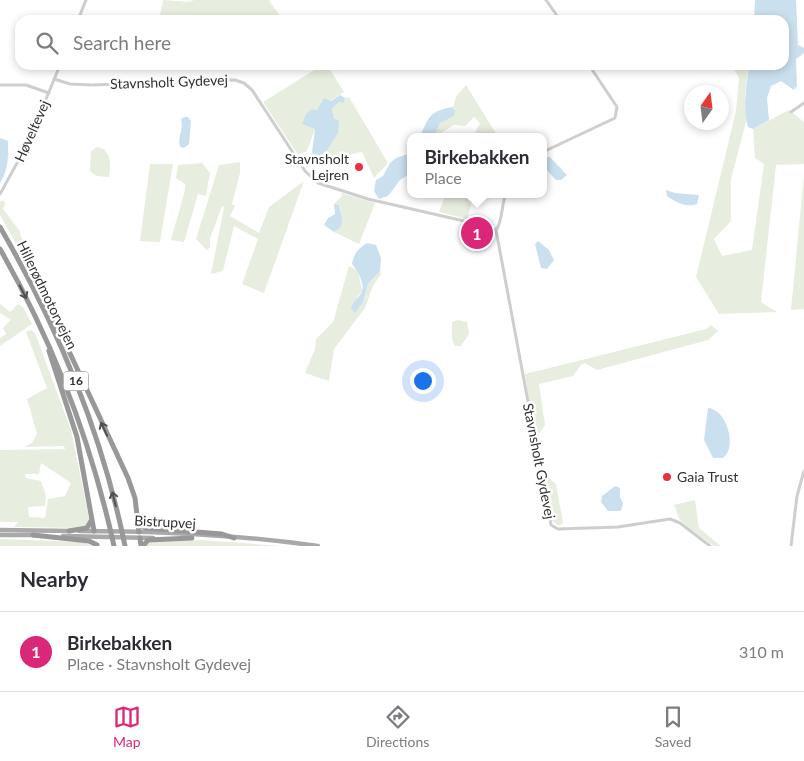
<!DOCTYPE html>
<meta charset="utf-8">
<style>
:root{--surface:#fff;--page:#f7f7f7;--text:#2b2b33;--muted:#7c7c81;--line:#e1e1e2;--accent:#db2777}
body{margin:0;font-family:Lato,sans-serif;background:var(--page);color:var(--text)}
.compass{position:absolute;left:684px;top:85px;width:45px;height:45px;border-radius:50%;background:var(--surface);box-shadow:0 2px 8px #0003;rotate:14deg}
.you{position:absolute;left:422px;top:380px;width:18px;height:18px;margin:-12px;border:4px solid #fff;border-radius:50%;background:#1a73e8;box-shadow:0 0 0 8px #1a73e833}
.badge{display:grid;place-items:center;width:32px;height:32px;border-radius:50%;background:var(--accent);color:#fff;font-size:16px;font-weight:700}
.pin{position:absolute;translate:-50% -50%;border:2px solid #fff;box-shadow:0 1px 5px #0006}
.popup{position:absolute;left:407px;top:133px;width:140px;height:65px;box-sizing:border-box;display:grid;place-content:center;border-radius:10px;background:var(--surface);filter:drop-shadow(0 1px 4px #0005);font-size:16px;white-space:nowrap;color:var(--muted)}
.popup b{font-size:19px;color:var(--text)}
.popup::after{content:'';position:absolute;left:50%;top:100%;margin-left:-10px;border:10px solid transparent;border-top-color:var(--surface)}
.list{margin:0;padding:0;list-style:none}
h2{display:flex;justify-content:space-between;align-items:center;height:65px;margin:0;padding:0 20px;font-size:21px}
h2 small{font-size:16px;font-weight:400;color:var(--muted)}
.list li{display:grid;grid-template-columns:32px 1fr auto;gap:15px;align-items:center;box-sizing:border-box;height:80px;padding:0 20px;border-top:1px solid var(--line)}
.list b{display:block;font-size:19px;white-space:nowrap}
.list p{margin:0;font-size:16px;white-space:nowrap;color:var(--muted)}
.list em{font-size:16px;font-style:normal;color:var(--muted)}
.icon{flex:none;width:28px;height:28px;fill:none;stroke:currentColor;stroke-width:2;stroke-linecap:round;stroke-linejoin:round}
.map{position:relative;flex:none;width:804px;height:546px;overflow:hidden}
.search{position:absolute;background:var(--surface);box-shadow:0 2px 8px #0003;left:15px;right:15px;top:15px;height:55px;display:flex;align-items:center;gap:12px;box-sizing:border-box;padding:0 18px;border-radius:15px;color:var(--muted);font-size:19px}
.sheet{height:145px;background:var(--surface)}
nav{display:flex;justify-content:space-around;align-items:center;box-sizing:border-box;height:70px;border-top:1px solid var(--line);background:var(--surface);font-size:14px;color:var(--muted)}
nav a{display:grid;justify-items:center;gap:2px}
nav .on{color:var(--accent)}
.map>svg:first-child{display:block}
</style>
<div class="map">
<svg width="804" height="546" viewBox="0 0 804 546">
<rect width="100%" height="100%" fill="#fff"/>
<g fill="#e7eedf" fill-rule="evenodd">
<polygon points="163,0 189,2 194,0 269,0 279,15 224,20 159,20"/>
<polygon points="322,65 327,65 344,92 316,110 312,109 315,129 307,151 298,155 263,102"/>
<polygon points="738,65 744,65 748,70 745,94 746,122 731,179 731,221 714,239 722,256 752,250 764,164 755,158 753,129 789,110 804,122 804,164 776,165 761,302 777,312 719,314 696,277 736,111 739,78 733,68"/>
<polygon points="466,85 498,137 473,137 480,123 474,117 465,126 454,125 434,137 440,123 455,109 453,107 456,97"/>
<polygon points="349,97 388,163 374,178 362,152 352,154 342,166 328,163 326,152 334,137 332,109 339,102 344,103 345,98"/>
<path d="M97 147C112 149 111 166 109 177L96 176 90 171 91 151Z"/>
<polygon points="240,162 240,173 232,204 235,206 230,216 259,233 269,207 304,181 264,293 242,284 258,239 234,226 223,271 211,274 224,207 222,206 210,239 210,247 207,250 196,239 219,165"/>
<path d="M202 163 210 173 206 196 198 194 184 242 171 240C173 230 187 189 185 184L176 178 178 165Z"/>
<polygon points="150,164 173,164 160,242 140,241"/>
<polygon points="804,174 804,309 791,310"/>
<polygon points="341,193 375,203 359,244 334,232 338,230 341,217 340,207 334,204 342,196"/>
<polygon points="446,194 474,194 467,219 439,212"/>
<polygon points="3,200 5,203 3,209 19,230 27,254 51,295 51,305 0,215 0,202"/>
<polygon points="349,266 358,271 362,291 357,297 363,302 368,284 380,271 381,274 373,286 365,308 334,349 329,381 305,373 315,349 316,339 333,322"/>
<polygon points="0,304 10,312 18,304 23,307 32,324 0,346 0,338 6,334 3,328 11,320 0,313"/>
<polygon points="458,320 467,322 469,334 461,346 455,346 452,339 452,322"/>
<polygon points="711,325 718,331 708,340 597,370 585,363 581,365 573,376 539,384 545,425 535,440 525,374 706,329"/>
<path d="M31 330 35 333 71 430 89 519 88 524 83 528 14 527 18 522H0V450L65 449 64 446 24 447 32 443 37 434 27 399 47 388 26 332ZM41 463 71 483 65 496 48 499 45 518 29 517 28 507 45 506 46 496 41 481 26 478 25 474H39Z"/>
<polygon points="542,472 556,484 563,523 559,526 551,520"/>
<polygon points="695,500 699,528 721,546 714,546 689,528 680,520 674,505"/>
<polygon points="0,539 84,542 92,546 0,546"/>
<polygon points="202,540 281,546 145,546 149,541"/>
</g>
<g fill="#cbe0ee">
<path d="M755 0H796L798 45 804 48V53L796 59 797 86 794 90 781 81 771 86 767 98 769 120 753 129 748 127C742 108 747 84 749 65H784V20H754Z"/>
<polygon points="340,95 345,98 344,103 339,102 332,109 334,119 339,120 338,133 326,152 328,163 318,164 312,152 315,129 302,124 306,114 312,109 317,110 324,98 331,101"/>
<path d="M453 107 455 111 454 116 440 123 434 137H420C429 116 430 111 453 107Z"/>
<path d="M184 117H188L191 121 189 144 184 148 180 147C177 137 184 130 181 119Z"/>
<path d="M0 138 8 141C8 157 9 169 0 183Z"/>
<polygon points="411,153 411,173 400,180 388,196 379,199 374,191 376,180 383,176 390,163 396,158"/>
<polygon points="550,157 567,175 561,180 556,180 545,168 543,158"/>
<path d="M666 190 675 193 699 195 697 204C685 208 676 202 667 196Z"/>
<path d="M334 204 339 205C341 216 347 226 334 232L324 225 328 218 335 214Z"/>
<polygon points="538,241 549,250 554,260 547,269 541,268 535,244"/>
<path d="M367 243 376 245 381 258 380 271 368 284 363 302 355 313 351 308C353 301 360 297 362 291 365 283 357 270 352 264 354 253 358 249 367 243Z"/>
<path d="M708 408C726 409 738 446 723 458H713L704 440Z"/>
<polygon points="615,486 620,488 620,497 623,503 621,511 608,511 601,502 602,496"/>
</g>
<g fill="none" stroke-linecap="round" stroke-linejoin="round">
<g stroke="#cecece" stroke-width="3">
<polyline points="546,0 560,20"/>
<polyline points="78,20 86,0"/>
<polyline points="54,79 70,84 92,85 235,80 244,83 252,90 305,171 318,183 368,199 486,226 496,230 551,525 558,529 618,527 670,519 680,523 710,546"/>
<polyline points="0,85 26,85 49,93"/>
<polyline points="791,112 804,103"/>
<polyline points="543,152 615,118 617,107 589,65"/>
<polyline points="0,194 28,143 60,65"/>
<path d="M496 230C503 221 501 205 506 194"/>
<polyline points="791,546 797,496 804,471"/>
</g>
<g stroke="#a9a9a9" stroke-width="4.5">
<polyline points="0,530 71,531"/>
<path d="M79 531C158 531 239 535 318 546"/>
<polyline points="0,535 35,535"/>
<polyline points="63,536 153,538"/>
</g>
<g stroke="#989898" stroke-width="5">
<path d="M0 227C58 327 102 433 125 546"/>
<path d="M0 249C53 342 91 441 114 546"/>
<polyline points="41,298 60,332 128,478 135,498 139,532"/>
<polyline points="49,351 77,437 94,531"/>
<polyline points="139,523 145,528 222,534 234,538"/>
<polyline points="69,531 87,528 91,521"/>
<polyline points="33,535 89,541 97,545"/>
<polyline points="140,538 141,546"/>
<polyline points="143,546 148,540 192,538"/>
</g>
</g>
<defs><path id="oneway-shaft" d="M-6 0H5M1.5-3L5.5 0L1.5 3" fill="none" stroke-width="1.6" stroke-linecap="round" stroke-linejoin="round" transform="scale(1.25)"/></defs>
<g stroke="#505050">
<use href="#oneway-shaft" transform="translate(23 292) rotate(62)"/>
<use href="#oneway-shaft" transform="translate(104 429) rotate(-115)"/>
<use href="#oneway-shaft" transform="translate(114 499) rotate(-104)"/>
</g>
<g fill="#ea303e" stroke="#fff" stroke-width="2">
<circle cx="359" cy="167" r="5"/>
<circle cx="667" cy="477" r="5"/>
</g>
<g text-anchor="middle" stroke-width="5" stroke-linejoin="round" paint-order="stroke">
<rect fill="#fff" stroke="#6f6f6f" stroke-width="1" x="63.5" y="371.5" width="25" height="19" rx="4"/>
<g font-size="12" font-weight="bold" fill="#313131">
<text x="76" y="385">16</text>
</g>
<g font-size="14" fill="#313131" stroke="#fff">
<text transform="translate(169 82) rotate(-2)" y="5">Stavnsholt Gydevej</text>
<text transform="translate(32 131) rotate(-66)" y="5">Høveltevej</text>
<text transform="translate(47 295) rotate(64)" y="5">Hillerødmotorvejen</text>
<text transform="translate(539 461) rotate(79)" y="5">Stavnsholt Gydevej</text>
<text transform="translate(165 522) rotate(3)" y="5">Bistrupvej</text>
</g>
<g font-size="14" fill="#313131" stroke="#fff" text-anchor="end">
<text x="349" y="164">Stavnsholt<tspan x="349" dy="16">Lejren</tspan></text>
<text x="677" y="482" text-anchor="start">Gaia Trust</text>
</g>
</g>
</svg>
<svg class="compass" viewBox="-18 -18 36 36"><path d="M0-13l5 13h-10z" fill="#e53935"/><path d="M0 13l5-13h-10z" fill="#7c7c81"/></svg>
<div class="you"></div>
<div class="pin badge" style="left:477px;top:233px">1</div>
<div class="popup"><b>Birkebakken</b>Place</div>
<div class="search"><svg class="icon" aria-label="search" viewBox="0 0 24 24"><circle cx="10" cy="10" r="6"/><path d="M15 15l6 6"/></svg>Search here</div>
</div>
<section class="sheet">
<h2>Nearby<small></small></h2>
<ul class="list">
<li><span class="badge">1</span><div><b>Birkebakken</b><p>Place · Stavnsholt Gydevej</p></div><em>310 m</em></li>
</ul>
</section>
<nav>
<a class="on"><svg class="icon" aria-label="map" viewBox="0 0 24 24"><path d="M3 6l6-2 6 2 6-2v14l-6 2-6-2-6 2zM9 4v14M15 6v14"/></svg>Map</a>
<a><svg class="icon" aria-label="directions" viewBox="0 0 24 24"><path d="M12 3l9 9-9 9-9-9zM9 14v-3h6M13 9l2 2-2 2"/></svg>Directions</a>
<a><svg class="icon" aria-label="saved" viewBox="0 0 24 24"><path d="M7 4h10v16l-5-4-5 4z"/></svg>Saved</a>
</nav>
